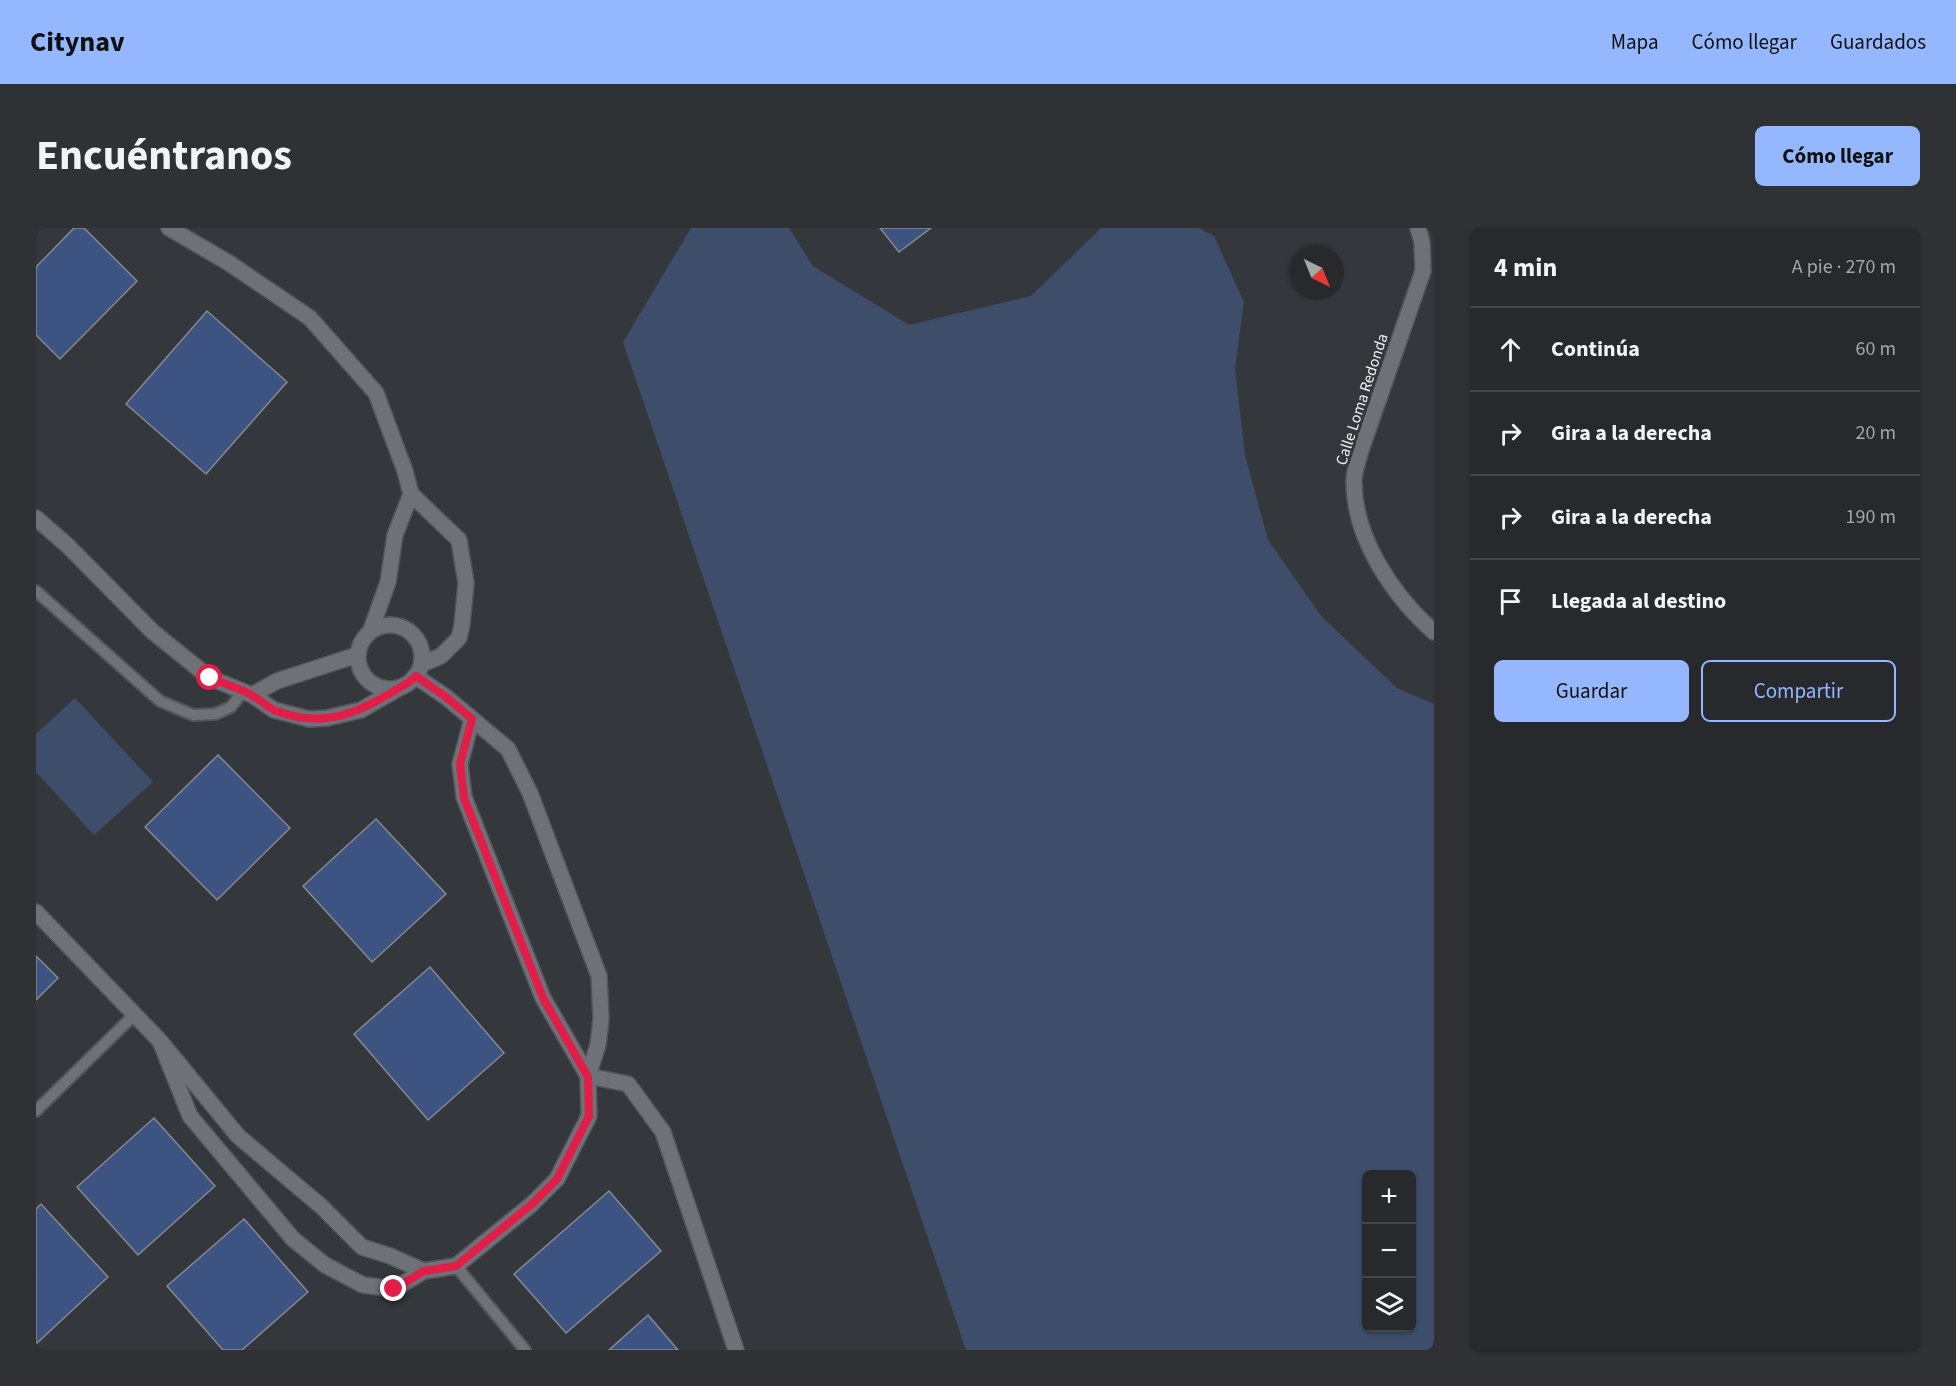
<!DOCTYPE html>
<html lang="es">
<meta charset="utf-8">
<style>
:root{--surface:#27292d;--page:#2f3135;--text:#f1f3f6;--muted:#a4a6aa;--line:#434549;--accent:#94b7fd}
body{margin:0;font-family:"Source Sans 3",sans-serif;background:var(--page);color:var(--text)}
.controls{position:absolute;right:18px;bottom:18px;display:grid;overflow:hidden;border-radius:9px;box-shadow:0 2px 4px #0004}
.controls button{width:54px;height:54px;display:grid;place-items:center;padding:0;border:0;border-bottom:2px solid var(--line);background:var(--surface);color:var(--text);font:30px sans-serif}
.compass{position:absolute;left:1254px;top:18px;width:54px;height:54px;border-radius:50%;background:var(--surface);box-shadow:0 2px 4px #0004;rotate:137deg}
.stop{position:absolute;width:18px;height:18px;margin:-14px;border:4px solid #e11d48;border-radius:50%;background:#fff}
.stop.end{background:#e11d48;border-color:#fff;box-shadow:0 2px 6px #0008}
.list{margin:0;padding:0;list-style:none}
h2{display:flex;justify-content:space-between;align-items:center;height:78px;margin:0;padding:0 24px;font-size:26px}
h2 small{font-size:20px;font-weight:400;color:var(--muted)}
.list li{display:grid;grid-template-columns:39px 1fr auto;gap:18px;align-items:center;box-sizing:border-box;height:84px;padding:0 24px;border-top:2px solid var(--line)}
.list b{display:block;font-size:22px;white-space:nowrap}
.list em{font-size:20px;font-style:normal;color:var(--muted)}
.actions{display:flex;gap:12px;padding:18px 24px}
.actions a{flex:1;padding:14px 0;border:2px solid var(--accent);border-radius:9px;text-align:center;font-size:21px;color:var(--accent)}
.actions .main{background:var(--accent);color:#111}
.icon{flex:none;width:33px;height:33px;fill:none;stroke:currentColor;stroke-width:2;stroke-linecap:round;stroke-linejoin:round}
.map{position:relative;flex:none;width:1398px;height:1122px;overflow:hidden;border-radius:9px}
header{display:flex;align-items:center;gap:36px;box-sizing:border-box;height:84px;padding:0 30px;background:var(--accent);color:#111}
header strong{font-size:28px}
nav{display:flex;gap:33px;margin-inline-start:auto;font-size:21px}
.intro{display:flex;align-items:center;justify-content:space-between;box-sizing:border-box;height:144px;padding:0 36px}
h1{margin:0;font-size:42px}
.button{padding:15px 27px;border-radius:9px;background:var(--accent);color:#111;font-size:21px;font-weight:700}
main{display:flex;gap:36px;padding:0 36px}
aside{flex:1;background:var(--surface);border-radius:9px;box-shadow:0 2px 4px #0004}
.map>svg:first-child{display:block}
</style>
<header>
<strong>Citynav</strong>
<nav><a>Mapa</a><a>Cómo llegar</a><a>Guardados</a></nav>
</header>
<div class="intro"><h1>Encuéntranos</h1><a class="button">Cómo llegar</a></div>
<main>
<div class="map">
<svg width="1398" height="1122" viewBox="0 0 1398 1122">
<rect width="100%" height="100%" fill="#34373c"/>
<g fill="#3e4d6a" fill-rule="evenodd">
<path d="M655 0H753L777 38 873 97 995 68 1065 0H1163L1178 8 1208 74 1199 141 1209 227 1232 312 1286 389 1361 460 1398 476V1122H930L587 114ZM1330 946H1376V1100H1330Z"/>
<polygon points="39,470 117,554 58,607 0,544 0,506"/>
</g>
<g fill="#3d5381" stroke="#86898f" stroke-width="1.5">
<polygon points="38,0 48,0 101,53 24,131 0,107 0,39"/>
<polygon points="844,0 895,0 863,24"/>
<polygon points="171,83 251,154 170,246 90,176"/>
<polygon points="182,527 254,600 181,672 109,599"/>
<polygon points="340,591 410,666 336,734 267,658"/>
<polygon points="0,728 22,750 0,772"/>
<polygon points="394,739 468,825 392,892 318,806"/>
<polygon points="118,890 179,958 102,1027 41,959"/>
<polygon points="573,963 625,1023 530,1105 478,1046"/>
<polygon points="5,976 72,1049 0,1116 0,981"/>
<polygon points="208,991 272,1064 206,1122 187,1122 131,1058"/>
<polygon points="612,1087 642,1122 573,1122"/>
</g>
<g fill="none" stroke-linecap="round" stroke-linejoin="round">
<defs>
<g id="service">
<polyline points="0,363 124,473 157,487 179,486 195,479 207,463"/>
<polyline points="0,883 99,786"/>
<polyline points="420,1038 489,1122"/>
</g>
<g id="minor">
<polyline points="133,0 193,35 274,90 340,165 369,243 375,266 423,312 430,355 426,397 423,410 405,428 386,436"/>
<path d="M1382 0 1386 14 1387 43 1324 225C1322 234 1318 244 1318 252 1317 309 1357 368 1398 404"/>
<polyline points="0,290 31,317 117,404 174,450 216,467 238,482 273,491 291,490 325,482 365,459"/>
<circle cx="354" cy="429" r="32"/>
<polyline points="335,402 352,354 359,307 375,266"/>
<polyline points="216,467 241,453 321,427"/>
<polyline points="436,491 424,536 428,569 507,770 552,848 592,856 627,904 700,1122"/>
<polyline points="0,684 124,813 202,908 286,979 326,1019 354,1028 388,1043"/>
<polyline points="124,813 154,888 257,1011 289,1037 327,1057 358,1061 388,1043 420,1038 496,976 521,951 553,888 552,848 562,817 565,791 563,748 494,565 472,521 410,469 379,448"/>
</g>
</defs>
<use href="#service" stroke="#535559" stroke-width="14"/>
<use href="#minor" stroke="#535559" stroke-width="18"/>
<use href="#service" stroke="#6e7177" stroke-width="10"/>
<use href="#minor" stroke="#6e7177" stroke-width="15"/>
</g>
<g fill="none" stroke-linecap="round" stroke-linejoin="round">
<path stroke="#e11d48" stroke-width="8" d="M174 450C188 456 204 460 217 468 225 472 231 479 240 483 294 503 328 481 373 454L380 448 410 469 436 491 424 536 428 570 507 770 552 849 553 888 521 951 496 976 420 1038 388 1043 358 1061"/>
</g>
<g text-anchor="middle" stroke-width="6" stroke-linejoin="round" paint-order="stroke">
<g font-size="16" fill="#eff1f4" stroke="#34373c">
<text transform="translate(1325 171) rotate(-72)" y="6">Calle Loma Redonda</text>
</g>
</g>
</svg>
<div class="controls">
<button>+</button>
<button>−</button>
<button><svg class="icon" aria-label="layers" viewBox="0 0 24 24"><path d="M12 4l9 5-9 5-9-5zM3 14l9 5 9-5"/></svg></button>
</div>
<svg class="compass" viewBox="-18 -18 36 36"><path d="M0-13l5 13h-10z" fill="#e53935"/><path d="M0 13l5-13h-10z" fill="#a4a6aa"/></svg>
<div class="stop" style="left:174px;top:450px"></div>
<div class="stop end" style="left:358px;top:1061px"></div>
</div>
<aside>
<h2>4 min<small>A pie · 270 m</small></h2>
<ul class="list">
<li><svg class="icon" aria-label="ahead" viewBox="0 0 24 24"><path d="M12 20V5M6 11l6-6 6 6"/></svg><div><b>Continúa</b></div><em>60 m</em></li>
<li><svg class="icon" aria-label="right" viewBox="0 0 24 24"><path d="M7 20v-9h11M14 6l5 5-5 5"/></svg><div><b>Gira a la derecha</b></div><em>20 m</em></li>
<li><svg class="icon" aria-label="right" viewBox="0 0 24 24"><path d="M7 20v-9h11M14 6l5 5-5 5"/></svg><div><b>Gira a la derecha</b></div><em>190 m</em></li>
<li><svg class="icon" aria-label="arrive" viewBox="0 0 24 24"><path d="M6 21V4h12l-3 4 3 4H6"/></svg><div><b>Llegada al destino</b></div></li>
</ul>
<div class="actions"><a class="main">Guardar</a><a>Compartir</a></div>
</aside>
</main>
